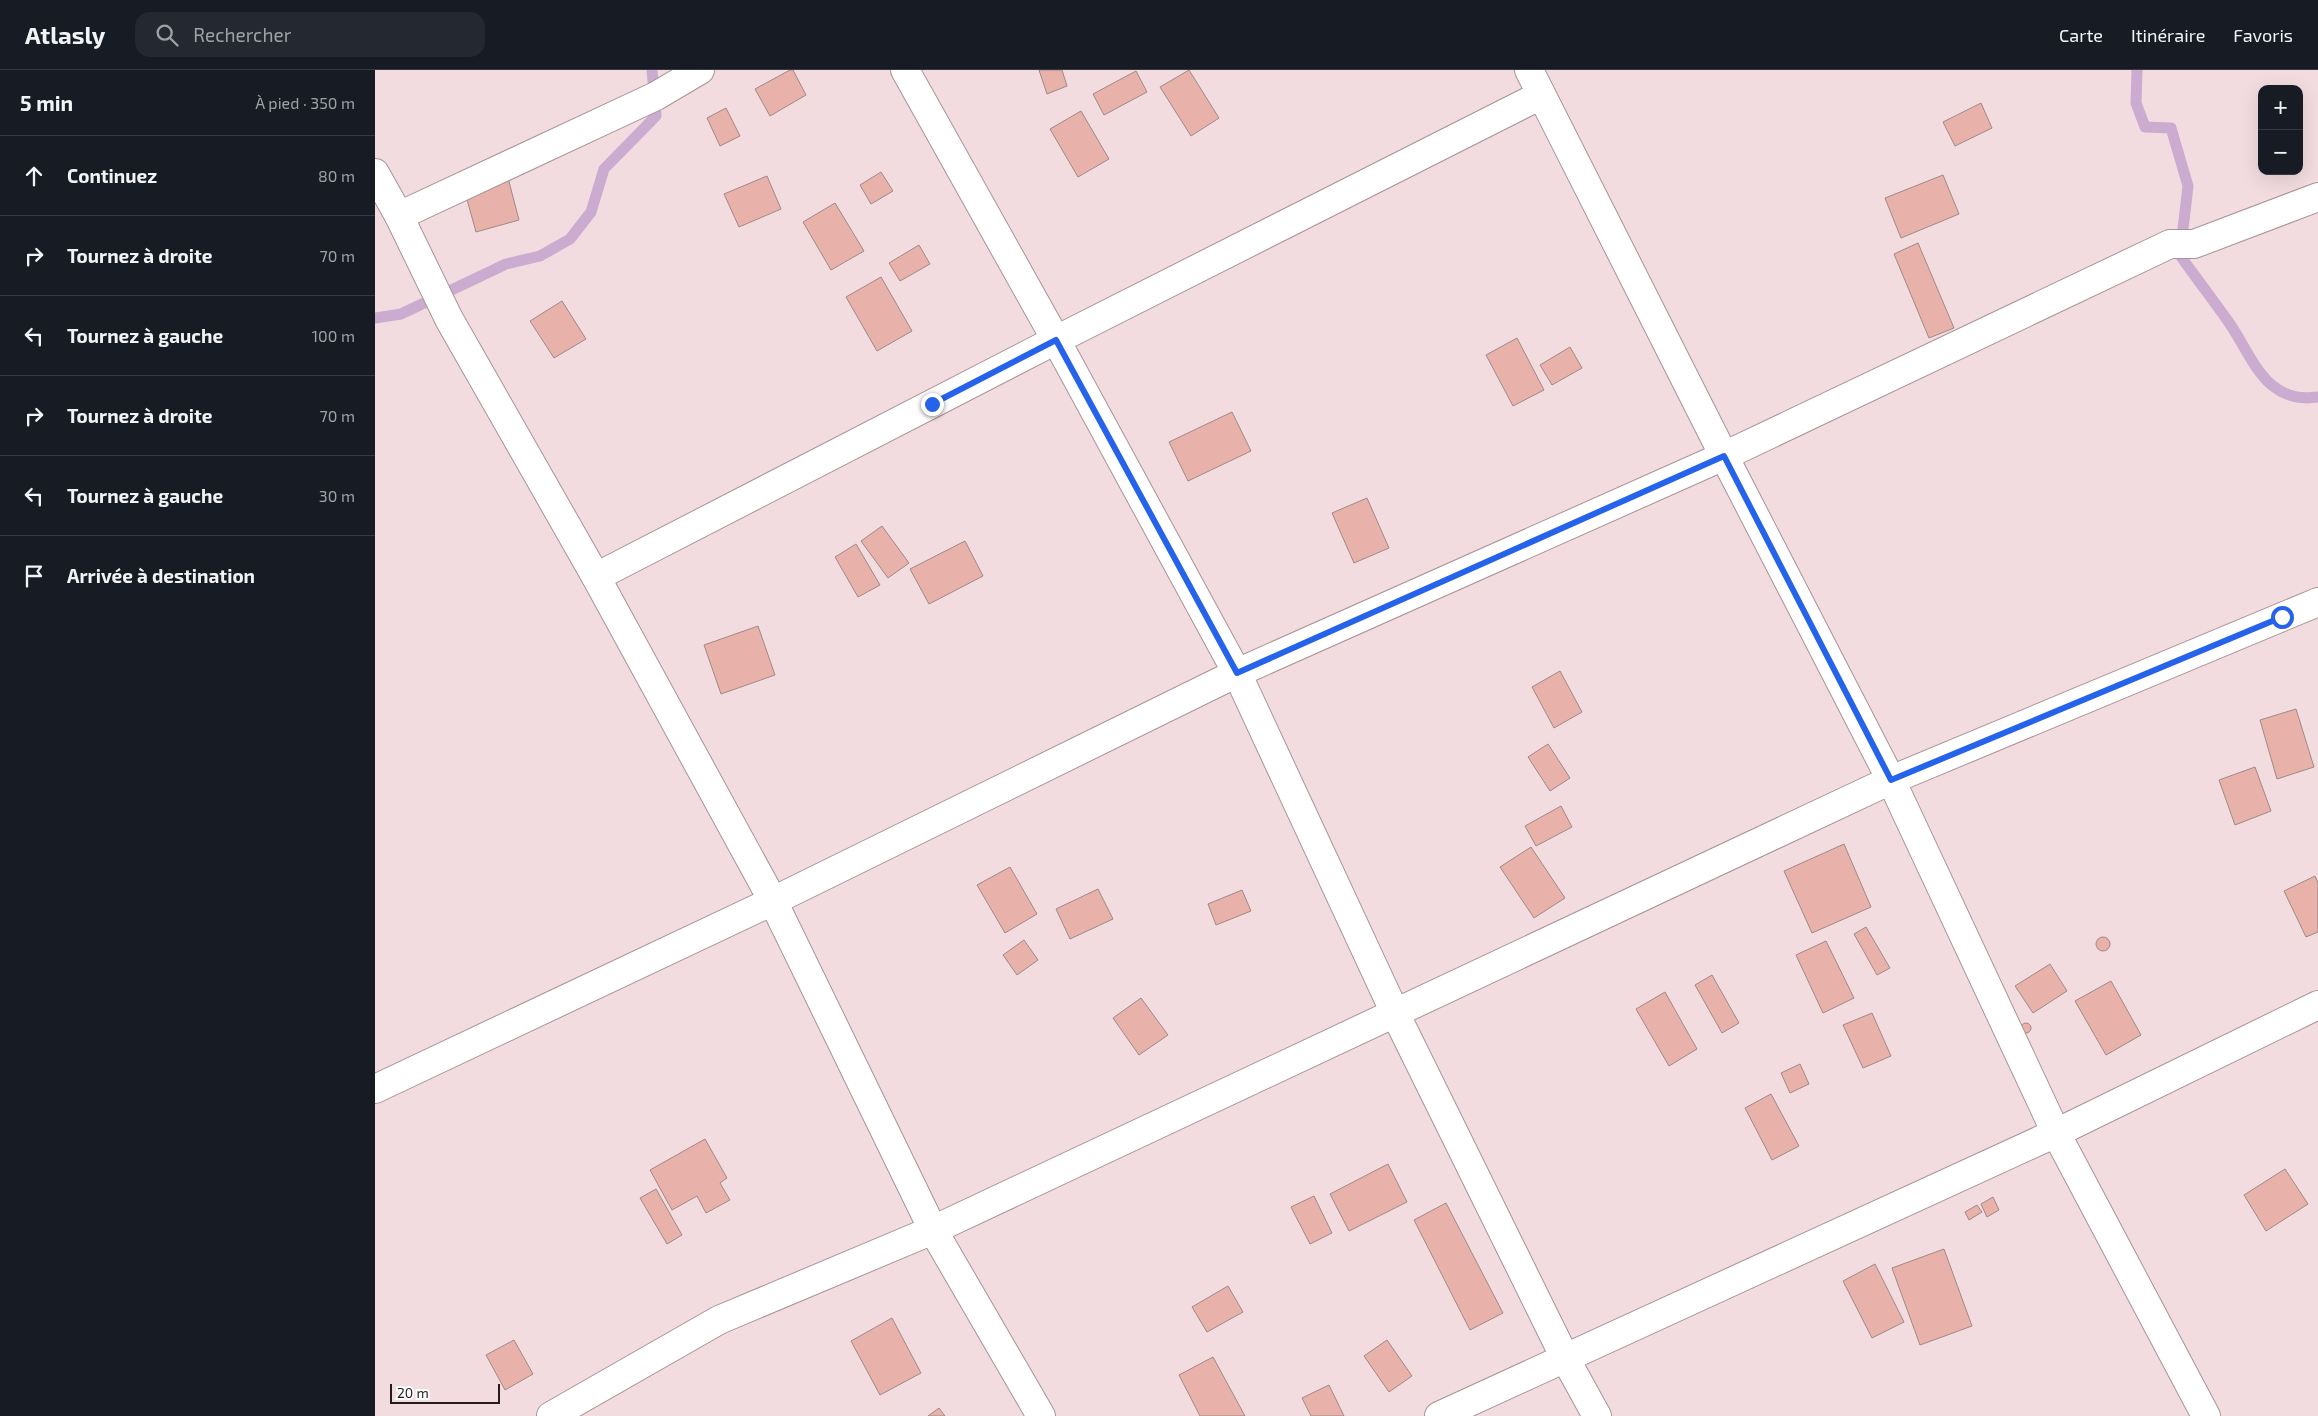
<!DOCTYPE html>
<html lang="fr">
<meta charset="utf-8">
<style>
:root{--surface:#171b24;--page:#242831;--text:#f1f3f6;--muted:#9ea1a6;--line:#363941}
body{margin:0;font-family:"Exo 2",sans-serif;background:var(--page);color:var(--text)}
.controls{position:absolute;right:15px;top:15px;display:grid;overflow:hidden;border-radius:10px;box-shadow:0 5px 20px #0002}
.controls button{width:45px;height:45px;display:grid;place-items:center;padding:0;border:0;border-bottom:1px solid var(--line);background:var(--surface);color:var(--text);font:25px sans-serif}
.scale{position:absolute;left:15px;bottom:12px;width:110px;box-sizing:border-box;padding-left:5px;border:2px solid #231b1c;border-top:0;font-size:14px;line-height:18px;white-space:nowrap;color:#231b1c;-webkit-text-stroke:4px #fff;paint-order:stroke}
.stop{position:absolute;width:15px;height:15px;margin:-11px;border:4px solid #2563eb;border-radius:50%;background:#fff}
.stop.end{background:#2563eb;border-color:#fff;box-shadow:0 1px 5px #0008}
.list{margin:0;padding:0;list-style:none}
h2{display:flex;justify-content:space-between;align-items:center;height:65px;margin:0;padding:0 20px;font-size:21px}
h2 small{font-size:16px;font-weight:400;color:var(--muted)}
.list li{display:grid;grid-template-columns:32px 1fr auto;gap:15px;align-items:center;box-sizing:border-box;height:80px;padding:0 20px;border-top:1px solid var(--line)}
.list b{display:block;font-size:19px;white-space:nowrap}
.list em{font-size:16px;font-style:normal;color:var(--muted)}
.icon{flex:none;width:28px;height:28px;fill:none;stroke:currentColor;stroke-width:2;stroke-linecap:round;stroke-linejoin:round}
.map{position:relative;flex:none;width:1943px;height:1346px;overflow:hidden}
header{display:flex;align-items:center;gap:30px;box-sizing:border-box;height:70px;padding:0 25px;background:var(--surface);border-bottom:1px solid var(--line)}
header strong{font-size:24px}
nav{display:flex;gap:28px;margin-inline-start:auto;font-size:18px}
.search{width:350px;height:45px;background:var(--page);display:flex;align-items:center;gap:12px;box-sizing:border-box;padding:0 18px;border-radius:15px;color:var(--muted);font-size:19px}
main{display:flex}
aside{flex:1;background:var(--surface)}
.map>svg:first-child{display:block}
</style>
<header>
<strong>Atlasly</strong>
<div class="search"><svg class="icon" aria-label="search" viewBox="0 0 24 24"><circle cx="10" cy="10" r="6"/><path d="M15 15l6 6"/></svg>Rechercher</div>
<nav><a>Carte</a><a>Itinéraire</a><a>Favoris</a></nav>
</header>
<main>
<aside>
<h2>5 min<small>À pied · 350 m</small></h2>
<ul class="list">
<li><svg class="icon" aria-label="ahead" viewBox="0 0 24 24"><path d="M12 20V5M6 11l6-6 6 6"/></svg><div><b>Continuez</b></div><em>80 m</em></li>
<li><svg class="icon" aria-label="right" viewBox="0 0 24 24"><path d="M7 20v-9h11M14 6l5 5-5 5"/></svg><div><b>Tournez à droite</b></div><em>70 m</em></li>
<li><svg class="icon" aria-label="left" viewBox="0 0 24 24"><path d="M17 20v-9H6M10 6l-5 5 5 5"/></svg><div><b>Tournez à gauche</b></div><em>100 m</em></li>
<li><svg class="icon" aria-label="right" viewBox="0 0 24 24"><path d="M7 20v-9h11M14 6l5 5-5 5"/></svg><div><b>Tournez à droite</b></div><em>70 m</em></li>
<li><svg class="icon" aria-label="left" viewBox="0 0 24 24"><path d="M17 20v-9H6M10 6l-5 5 5 5"/></svg><div><b>Tournez à gauche</b></div><em>30 m</em></li>
<li><svg class="icon" aria-label="arrive" viewBox="0 0 24 24"><path d="M6 21V4h12l-3 4 3 4H6"/></svg><div><b>Arrivée à destination</b></div></li>
</ul>
</aside>
<div class="map">
<svg width="1943" height="1346" viewBox="0 0 1943 1346">
<rect width="100%" height="100%" fill="#f3dce0"/>
<g fill="none" stroke-linecap="round" stroke-linejoin="round">
<g stroke="#ccabd1" stroke-width="11">
<path d="M1762 0 1761 33 1770 57 1796 58 1813 116 1805 185C1821 208 1839 231 1855 254 1878 288 1891 335 1943 327"/>
<polyline points="0,248 26,244 131,194 165,186 195,169 216,142 229,99 281,46 277,0"/>
</g>
</g>
<g fill="#e8b2aa" stroke="#9e8986">
<polygon points="415,0 418,0 431,25 395,46 380,19"/>
<polygon points="664,0 687,0 692,16 672,24"/>
<polygon points="814,0 844,48 816,66 785,17"/>
<polygon points="761,1 772,22 729,45 718,24"/>
<polygon points="1606,33 1617,58 1580,76 1568,52"/>
<polygon points="351,38 365,66 345,76 332,48"/>
<polygon points="706,41 734,89 703,107 675,59"/>
<polygon points="506,102 518,121 496,134 485,115"/>
<polygon points="132,104 144,150 101,162 88,115"/>
<polygon points="1568,105 1584,144 1526,168 1510,128"/>
<polygon points="392,106 406,139 364,157 349,124"/>
<polygon points="460,133 489,181 456,200 428,152"/>
<polygon points="1543,173 1579,258 1554,268 1519,184"/>
<polygon points="544,175 555,194 525,211 514,193"/>
<polygon points="506,207 537,261 502,281 471,227"/>
<polygon points="187,231 211,269 179,288 155,251"/>
<polygon points="1142,268 1169,320 1138,336 1111,285"/>
<polygon points="1195,277 1207,298 1177,315 1165,295"/>
<polygon points="857,342 876,381 813,411 794,372"/>
<polygon points="992,428 1014,478 979,493 957,443"/>
<polygon points="507,456 534,493 513,508 486,471"/>
<polygon points="590,471 608,506 554,534 535,499"/>
<polygon points="481,474 505,515 483,527 460,487"/>
<polygon points="383,556 400,605 346,624 329,575"/>
<polygon points="1185,601 1207,642 1179,658 1157,617"/>
<polygon points="1921,639 1939,697 1902,709 1885,650"/>
<polygon points="1173,674 1195,708 1175,721 1153,687"/>
<polygon points="1880,697 1896,741 1860,755 1844,710"/>
<polygon points="1186,736 1197,757 1161,776 1150,756"/>
<polygon points="1469,774 1496,837 1437,863 1409,801"/>
<polygon points="1156,777 1190,828 1159,848 1125,797"/>
<polygon points="635,797 662,844 630,863 602,815"/>
<polygon points="1940,806 1943,813 1943,862 1931,867 1909,821"/>
<polygon points="723,819 738,849 695,869 681,839"/>
<polygon points="867,820 876,841 841,855 833,834"/>
<polygon points="1491,857 1515,898 1502,905 1479,864"/>
<circle cx="1728" cy="874" r="7"/>
<polygon points="649,870 663,890 642,905 628,885"/>
<polygon points="1451,871 1479,928 1448,943 1421,885"/>
<polygon points="1675,894 1692,921 1658,943 1640,916"/>
<polygon points="1337,905 1364,953 1347,963 1320,915"/>
<polygon points="1736,911 1766,965 1731,985 1700,931"/>
<polygon points="1290,922 1322,979 1294,996 1261,939"/>
<polygon points="766,928 793,965 764,985 738,948"/>
<polygon points="1497,943 1516,986 1488,998 1468,955"/>
<circle cx="1651" cy="958" r="5"/>
<polygon points="1425,994 1434,1014 1415,1023 1406,1003"/>
<polygon points="1396,1024 1424,1076 1397,1090 1370,1038"/>
<polygon points="330,1069 352,1108 345,1113 355,1130 331,1143 322,1126 297,1140 275,1100"/>
<polygon points="1013,1094 1032,1132 974,1161 955,1124"/>
<polygon points="1910,1099 1933,1134 1891,1161 1869,1125"/>
<polygon points="281,1119 307,1165 292,1174 265,1128"/>
<polygon points="939,1126 957,1163 935,1174 916,1137"/>
<polygon points="1618,1127 1624,1140 1612,1147 1606,1134"/>
<polygon points="1071,1133 1128,1243 1095,1260 1039,1150"/>
<polygon points="1602,1135 1607,1142 1594,1150 1590,1142"/>
<polygon points="1569,1179 1597,1256 1545,1275 1517,1198"/>
<polygon points="1500,1194 1529,1252 1497,1268 1468,1211"/>
<polygon points="853,1216 868,1242 832,1262 817,1237"/>
<polygon points="517,1248 546,1303 505,1325 476,1271"/>
<polygon points="139,1270 158,1304 130,1320 111,1285"/>
<polygon points="1012,1270 1037,1306 1014,1322 989,1286"/>
<polygon points="838,1287 870,1346 825,1346 804,1305"/>
<polygon points="954,1315 969,1346 936,1346 927,1328"/>
<polygon points="564,1338 570,1346 553,1346"/>
</g>
<g fill="none" stroke-linecap="round" stroke-linejoin="round">
<defs>
<g id="minor">
<polyline points="530,0 681,270 862,603 1020,943 1190,1288 1222,1346"/>
<polyline points="1154,0 1349,386 1516,710 1681,1063 1831,1346"/>
<polyline points="0,103 24,146 74,249 221,507 398,831 558,1160 666,1346"/>
<polyline points="24,146 281,26 325,0"/>
<polyline points="221,507 681,270 1166,25"/>
<polyline points="0,1019 398,831 862,603 1349,386 1795,174 1819,174 1943,127"/>
<polyline points="176,1346 344,1250 558,1160 1516,710 1943,532"/>
<polyline points="1064,1346 1681,1063 1943,935"/>
</g>
</defs>
<use href="#minor" stroke="#a89396" stroke-width="30"/>
<use href="#minor" stroke="#fff" stroke-width="28"/>
</g>
<g fill="none" stroke-linecap="round" stroke-linejoin="round">
<polyline stroke="#2563eb" stroke-width="6" points="557,334 681,270 862,603 1349,386 1516,710 1907,547"/>
</g>
</svg>
<div class="controls">
<button>+</button>
<button>−</button>
</div>
<div class="scale">20 m</div>
<div class="stop" style="left:1907px;top:547px"></div>
<div class="stop end" style="left:557px;top:334px"></div>
</div>
</main>
